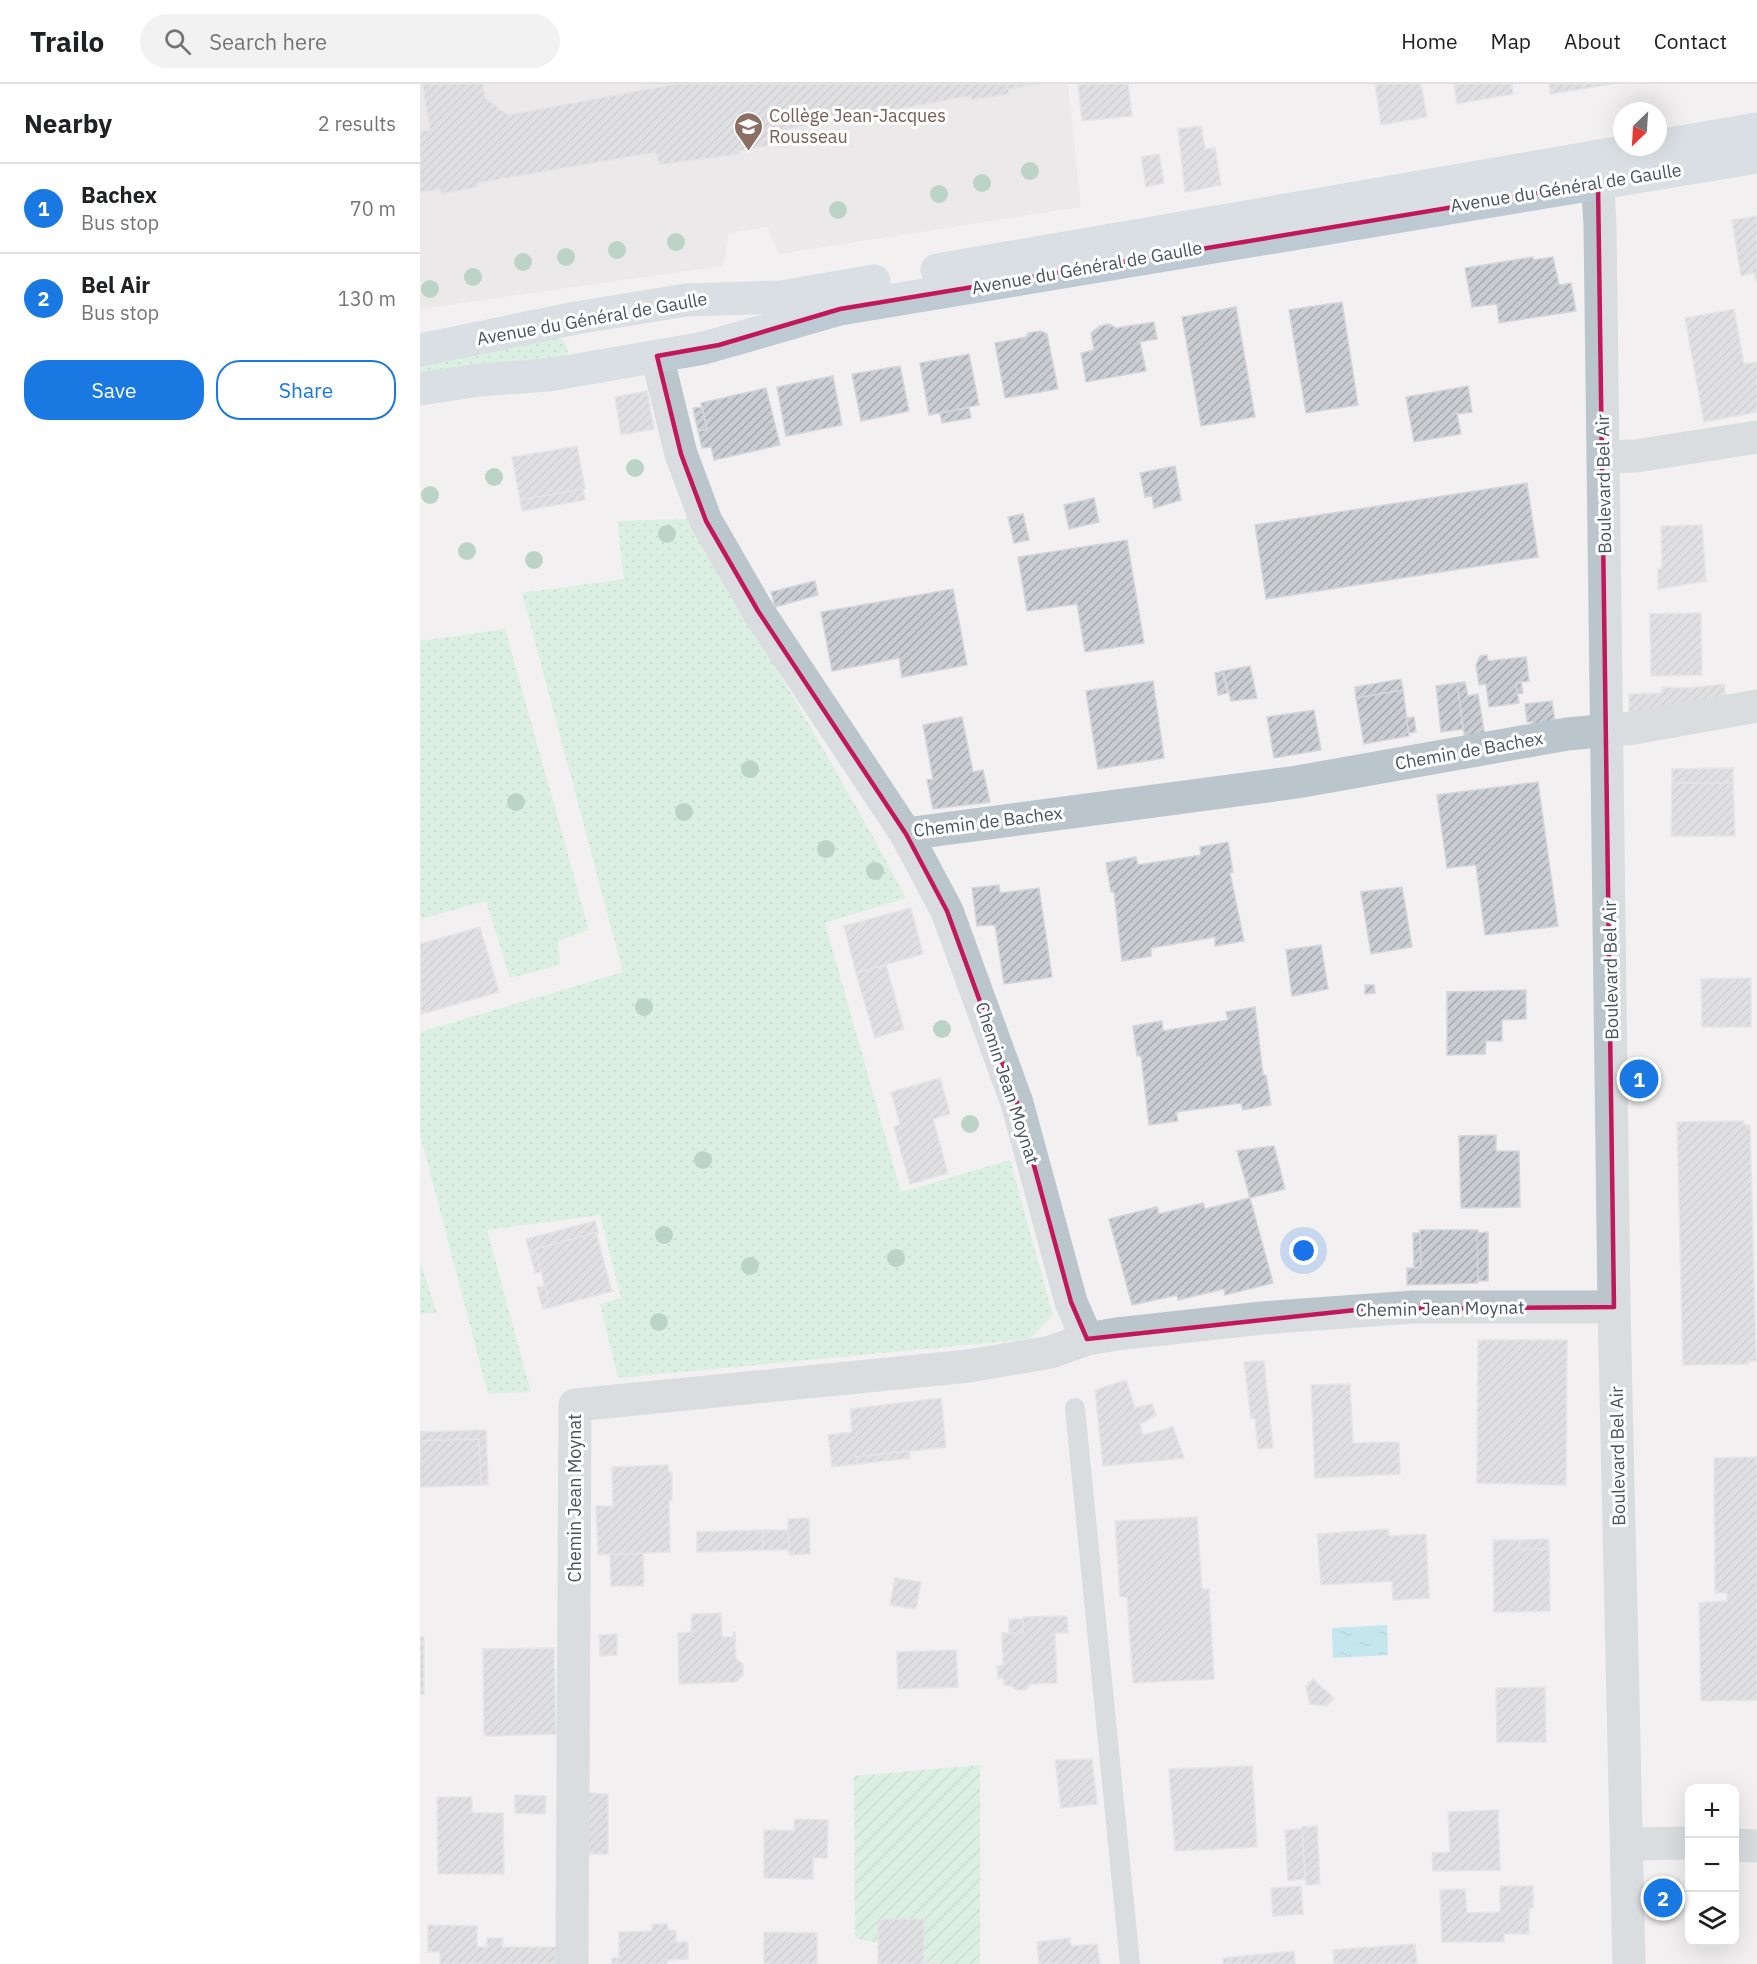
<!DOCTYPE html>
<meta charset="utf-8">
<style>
:root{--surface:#fff;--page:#f2f2f2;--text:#202124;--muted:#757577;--line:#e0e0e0;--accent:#1a78e2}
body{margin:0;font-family:"IBM Plex Sans",sans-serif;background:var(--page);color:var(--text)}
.controls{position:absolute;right:18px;bottom:18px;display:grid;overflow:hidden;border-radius:12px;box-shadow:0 6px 24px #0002}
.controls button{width:54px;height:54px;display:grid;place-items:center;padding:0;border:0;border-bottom:2px solid var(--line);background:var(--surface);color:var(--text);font:30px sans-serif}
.compass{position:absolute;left:1193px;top:18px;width:54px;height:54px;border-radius:50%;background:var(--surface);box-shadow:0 6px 24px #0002;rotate:205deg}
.you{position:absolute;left:884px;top:1167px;width:21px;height:21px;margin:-15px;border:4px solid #fff;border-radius:50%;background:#1a73e8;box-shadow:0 0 0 9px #1a73e833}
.badge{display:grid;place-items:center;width:39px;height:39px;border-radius:50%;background:var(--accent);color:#fff;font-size:20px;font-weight:700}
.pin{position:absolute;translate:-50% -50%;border:3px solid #fff;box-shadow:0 2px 6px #0006}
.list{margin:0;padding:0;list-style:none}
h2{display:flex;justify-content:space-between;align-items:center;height:78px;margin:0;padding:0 24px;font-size:26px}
h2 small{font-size:20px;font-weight:400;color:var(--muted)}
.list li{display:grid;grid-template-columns:39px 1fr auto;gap:18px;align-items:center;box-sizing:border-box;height:90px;padding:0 24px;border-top:2px solid var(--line)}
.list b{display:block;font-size:22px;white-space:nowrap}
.list p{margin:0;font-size:20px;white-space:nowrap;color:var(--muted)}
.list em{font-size:20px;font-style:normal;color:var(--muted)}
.actions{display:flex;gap:12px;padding:18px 24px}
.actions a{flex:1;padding:14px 0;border:2px solid var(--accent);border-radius:24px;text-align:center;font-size:21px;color:var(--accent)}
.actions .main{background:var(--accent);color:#fff}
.icon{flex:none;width:33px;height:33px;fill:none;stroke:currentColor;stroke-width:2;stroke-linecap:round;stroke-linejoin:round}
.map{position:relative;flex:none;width:1337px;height:1880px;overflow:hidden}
header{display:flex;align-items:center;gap:36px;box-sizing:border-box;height:84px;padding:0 30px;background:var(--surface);border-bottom:2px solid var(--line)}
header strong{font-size:28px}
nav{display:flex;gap:33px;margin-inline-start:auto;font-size:21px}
.search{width:420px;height:54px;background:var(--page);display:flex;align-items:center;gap:15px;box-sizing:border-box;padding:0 21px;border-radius:33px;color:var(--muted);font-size:22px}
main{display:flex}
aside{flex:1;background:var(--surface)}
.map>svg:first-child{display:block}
</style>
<header>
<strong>Trailo</strong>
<div class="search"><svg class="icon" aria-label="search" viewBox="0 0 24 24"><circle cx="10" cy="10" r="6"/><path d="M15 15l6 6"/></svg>Search here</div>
<nav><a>Home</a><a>Map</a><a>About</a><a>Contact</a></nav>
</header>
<main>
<aside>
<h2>Nearby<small>2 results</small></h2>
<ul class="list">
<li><span class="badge">1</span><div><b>Bachex</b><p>Bus stop</p></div><em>70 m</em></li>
<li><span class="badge">2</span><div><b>Bel Air</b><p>Bus stop</p></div><em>130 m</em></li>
</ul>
<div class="actions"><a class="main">Save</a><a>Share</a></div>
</aside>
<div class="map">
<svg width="1337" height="1880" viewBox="0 0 1337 1880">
<defs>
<pattern id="grass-dots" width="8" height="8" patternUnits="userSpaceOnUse" patternTransform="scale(1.5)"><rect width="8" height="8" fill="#bfefd0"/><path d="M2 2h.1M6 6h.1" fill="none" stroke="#9dc4ac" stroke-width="1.8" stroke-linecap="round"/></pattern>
<pattern id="garden-furrows" width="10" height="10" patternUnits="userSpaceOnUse" patternTransform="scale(1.5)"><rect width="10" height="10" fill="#bfefd0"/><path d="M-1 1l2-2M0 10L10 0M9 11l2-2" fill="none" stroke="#9dc4ac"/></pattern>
<pattern id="water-ripples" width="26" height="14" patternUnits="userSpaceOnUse" patternTransform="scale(1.5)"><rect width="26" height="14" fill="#8cdbec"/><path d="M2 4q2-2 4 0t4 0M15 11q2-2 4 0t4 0" fill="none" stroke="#74b4c2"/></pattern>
<pattern id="building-hatch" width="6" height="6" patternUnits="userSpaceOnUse" patternTransform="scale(1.5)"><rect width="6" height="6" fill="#cacdd2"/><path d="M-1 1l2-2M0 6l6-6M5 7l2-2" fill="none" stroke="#a6a9ae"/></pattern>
</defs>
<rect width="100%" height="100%" fill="#f2f0f0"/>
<polygon fill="#e3e1e2" points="0,0 648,0 661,123 359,170 347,143 309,149 303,182 0,225"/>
<g fill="url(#grass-dots)">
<polygon points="136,251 146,259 148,269 141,279 0,297 0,279"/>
<path d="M271 435C341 562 418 685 486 814L405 839 481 1108 590 1076 633 1231 610 1255 198 1294 180 1220 201 1214 180 1131 67 1146 111 1308 68 1310 0 1050V948L203 888 102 509 204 495 197 437Z"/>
<polygon points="85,545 169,846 138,857 140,881 90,894 66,817 0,835 0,557"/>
<polygon points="0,1178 17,1229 0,1230"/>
</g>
<polygon fill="url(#garden-furrows)" points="560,1681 560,1880 504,1880 504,1835 458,1859 435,1854 434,1692"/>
<polygon fill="url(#water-ripples)" points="967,1541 968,1571 913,1574 912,1544"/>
<g fill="url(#building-hatch)" stroke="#d4d6db" stroke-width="1.5">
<polygon points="2,0 63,0 65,14 88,31 255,0 619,0 589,5 589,10 552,16 550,12 368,45 370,58 319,67 319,70 239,81 236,68 58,99 59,103 21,110 20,105 0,109 0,47 10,46"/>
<polygon points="658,0 708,0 712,32 662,37"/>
<polygon points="955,0 1001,0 1007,33 961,41"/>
<polygon points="1034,0 1092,0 1093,10 1037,20"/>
<polygon points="1129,0 1192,0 1131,10"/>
<polygon points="781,42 785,65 795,64 801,101 765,108 758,45"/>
<polygon points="739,70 744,99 726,103 721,73"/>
<polygon points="1337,132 1337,197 1336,197 1334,189 1321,192 1312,136"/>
<polygon points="1113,173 1113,176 1133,173 1139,201 1151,199 1156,227 1079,239 1077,220 1052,223 1045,184"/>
<polygon points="922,218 938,321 886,329 869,226"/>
<polygon points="816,223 835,333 781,342 762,233"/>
<polygon points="1314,225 1324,280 1337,278 1337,328 1284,338 1265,234"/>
<polygon points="734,238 737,255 720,258 726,287 666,298 661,269 674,266 671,249 680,242 689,240 696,244"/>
<polygon points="621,247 627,250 638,305 585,314 575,259 606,253 608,249"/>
<polygon points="549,270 559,321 509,331 500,279"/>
<polygon points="480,282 489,327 441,337 432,290"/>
<polygon points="413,292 422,341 366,352 357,303"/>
<polygon points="1048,302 1052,328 1037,330 1041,350 994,358 986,313"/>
<polygon points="346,304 360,361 294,376 291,363 282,364 278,347 287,345 281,319"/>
<polygon points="227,307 234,345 201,351 195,313"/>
<polygon points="282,323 287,345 278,347 273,324"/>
<polygon points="549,324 551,334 522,339 520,329"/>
<polygon points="157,362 165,405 100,416 92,373"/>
<polygon points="755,382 761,416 734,424 732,412 725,413 720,389"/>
<polygon points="1107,399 1118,473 846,515 835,441"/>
<polygon points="163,405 165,416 102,427 100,416"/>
<polygon points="674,414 679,438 649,445 644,421"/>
<polygon points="603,430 609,456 594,459 588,433"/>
<polygon points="1282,441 1286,497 1238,505 1238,485 1242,485 1241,442"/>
<polygon points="707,456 724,559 665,568 657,520 607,527 598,473"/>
<polygon points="395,497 398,511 355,523 351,508"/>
<polygon points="533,505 547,581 482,593 479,574 412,587 401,528"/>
<polygon points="1281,529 1282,591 1231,592 1230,530"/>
<polygon points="1067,571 1068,577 1106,573 1109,597 1096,599 1099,619 1069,623 1066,600 1059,601 1056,581 1060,572"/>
<polygon points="830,582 837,614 811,617 803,587"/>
<polygon points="803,587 807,609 798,611 795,589"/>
<polygon points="981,595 983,606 936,614 935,603"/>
<polygon points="733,597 744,674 678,685 666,607"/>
<polygon points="1045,598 1048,612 1058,610 1065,653 1045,656 1037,599"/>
<polygon points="1101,598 1103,609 1097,610 1096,599"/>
<polygon points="1037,599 1043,645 1021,648 1016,602"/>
<polygon points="1304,600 1306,617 1209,632 1209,610 1241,609 1243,603 1269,604"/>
<polygon points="983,606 989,652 944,660 936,614"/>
<polygon points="1132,617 1135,638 1113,642 1112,638 1107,638 1105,620"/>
<polygon points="894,626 901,666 854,674 847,633"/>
<polygon points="542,633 553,688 563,686 570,718 513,725 507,696 513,695 503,641"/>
<polygon points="994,633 996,648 989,649 986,634"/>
<polygon points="1313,684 1313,699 1252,699 1252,685"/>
<polygon points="1118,698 1138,842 1065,851 1056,781 1027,784 1017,711"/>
<polygon points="1252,699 1313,699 1315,752 1251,752"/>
<polygon points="808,758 813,788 810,789 824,857 795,862 795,853 731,864 731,872 702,877 694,808 691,808 686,779 716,773 718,781 781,771 780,763"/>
<polygon points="579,801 580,809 619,804 632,893 584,900 575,841 557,842 552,804"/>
<polygon points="982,803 992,863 951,870 941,808"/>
<polygon points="491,824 503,870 436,889 424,842"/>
<polygon points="60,843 79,908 1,930 0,860"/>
<polygon points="901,861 908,905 872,912 866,866"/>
<polygon points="466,881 484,945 455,954 436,889"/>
<polygon points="1331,894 1331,943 1282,943 1281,895"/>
<polygon points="945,901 954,901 955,909 945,910"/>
<polygon points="1106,906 1106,935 1082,936 1082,957 1066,957 1065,970 1027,971 1027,908"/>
<polygon points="835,923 843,991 846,991 851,1021 823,1026 821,1019 756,1028 758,1037 729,1041 721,972 717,972 713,942 742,937 743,947 808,936 806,928"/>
<polygon points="520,994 530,1030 513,1035 528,1089 490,1100 474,1043 480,1040 471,1008"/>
<polygon points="1323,1037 1324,1041 1330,1041 1336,1277 1329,1277 1328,1280 1263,1281 1257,1038"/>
<polygon points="1076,1051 1076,1067 1099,1067 1100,1123 1041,1124 1039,1052"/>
<polygon points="854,1062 865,1105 830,1114 817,1067"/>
<polygon points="830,1114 853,1199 805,1211 804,1205 758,1216 757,1211 712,1221 689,1135 737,1123 739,1130 783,1119 785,1125"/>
<polygon points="175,1137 178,1148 109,1167 106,1155"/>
<polygon points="1000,1146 1058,1146 1058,1199 987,1201 987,1184 1001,1184"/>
<polygon points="178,1148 177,1152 191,1205 194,1207 123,1225 122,1223 129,1220 116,1168 110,1169 109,1167"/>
<polygon points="1068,1148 1068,1197 1058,1197 1057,1149"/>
<polygon points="993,1149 1000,1149 1001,1184 994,1183"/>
<polygon points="116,1168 121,1188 115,1189 110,1169"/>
<polygon points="125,1202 129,1220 122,1223 117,1203"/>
<polygon points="1058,1256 1147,1256 1146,1401 1057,1399"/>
<polygon points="844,1277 853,1364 838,1365 835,1335 831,1335 824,1278"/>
<polygon points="706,1296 715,1324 732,1320 736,1331 720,1340 723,1351 753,1343 764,1374 683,1382 675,1306"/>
<polygon points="930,1300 933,1359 979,1358 980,1390 895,1394 891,1301"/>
<polygon points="521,1314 526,1363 436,1373 437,1380 412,1383 408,1351 432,1348 430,1325"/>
<polygon points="66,1346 68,1401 61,1401 59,1355 0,1357 0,1348"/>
<polygon points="59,1355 61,1401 0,1403 0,1357"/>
<polygon points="489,1367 490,1374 437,1380 436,1373"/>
<polygon points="1337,1373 1337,1616 1281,1617 1279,1519 1307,1517 1307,1509 1295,1509 1294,1374"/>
<polygon points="248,1381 249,1388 252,1388 252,1416 249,1416 250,1468 178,1471 176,1422 193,1422 192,1383"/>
<polygon points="777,1433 782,1505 789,1505 794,1595 713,1599 707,1513 700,1513 695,1437"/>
<polygon points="389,1434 390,1470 369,1471 368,1435"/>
<polygon points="968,1445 969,1452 1006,1450 1009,1514 973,1516 972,1497 901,1501 897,1450"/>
<polygon points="343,1446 343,1466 277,1468 277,1448"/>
<polygon points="343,1446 368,1446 369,1466 343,1466"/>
<polygon points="1128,1455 1129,1465 1099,1465 1099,1456"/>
<polygon points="1073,1456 1099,1456 1099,1465 1129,1465 1130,1527 1074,1528"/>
<polygon points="223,1469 224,1502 191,1502 190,1471"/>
<polygon points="475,1494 501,1498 496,1525 470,1521"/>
<polygon points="301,1529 302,1553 313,1553 313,1548 315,1548 316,1575 323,1580 323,1591 316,1598 259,1600 258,1549 271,1548 272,1530"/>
<polygon points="647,1532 648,1549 635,1549 637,1599 610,1600 606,1606 597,1606 592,1602 584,1601 583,1594 578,1595 577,1582 583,1581 582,1549 603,1549 603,1533"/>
<rect x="589" y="1535" width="14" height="14"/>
<polygon points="197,1550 197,1571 180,1572 179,1551"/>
<rect x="0" y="1553" width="4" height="57"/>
<polygon points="134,1564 136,1650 64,1652 63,1565"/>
<polygon points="536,1566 538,1603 478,1605 477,1568"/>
<polygon points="893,1595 914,1614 907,1622 890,1620 886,1603"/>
<polygon points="1125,1603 1126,1658 1077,1658 1076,1604"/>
<polygon points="672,1675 677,1720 641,1724 635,1676"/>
<polygon points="832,1682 837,1763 755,1767 749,1685"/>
<polygon points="167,1709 188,1710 188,1770 168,1770"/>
<polygon points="95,1711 126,1712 125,1730 95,1729"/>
<polygon points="17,1713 52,1713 52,1729 83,1729 84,1790 18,1790"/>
<polygon points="1078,1726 1080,1786 1013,1787 1012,1769 1030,1768 1028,1728"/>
<polygon points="375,1735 408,1736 407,1774 393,1774 393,1795 344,1794 344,1746 374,1747"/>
<polygon points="897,1742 900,1800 886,1801 882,1743"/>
<polygon points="882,1745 885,1795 868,1797 865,1746"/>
<polygon points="881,1802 883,1830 853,1832 851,1804"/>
<polygon points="1080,1802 1113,1802 1113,1824 1109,1824 1109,1850 1084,1850 1084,1858 1022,1858 1020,1806 1045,1805 1047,1829 1080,1828"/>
<polygon points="458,1835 504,1835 504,1878 520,1880 458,1880"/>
<polygon points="232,1840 247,1840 248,1846 256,1847 256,1858 268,1858 268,1875 247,1876 247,1880 192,1880 192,1874 199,1874 199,1848 232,1847"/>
<polygon points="8,1841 57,1842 57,1863 67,1863 67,1854 83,1854 82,1863 137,1863 136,1880 20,1880 20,1868 8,1868"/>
<polygon points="344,1848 397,1849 397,1880 344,1880"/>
<polygon points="650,1854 651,1862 677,1860 680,1880 619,1880 617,1858"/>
<polygon points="995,1860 997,1880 914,1880 913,1866"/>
<polygon points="874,1867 875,1880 803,1880 803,1874"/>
</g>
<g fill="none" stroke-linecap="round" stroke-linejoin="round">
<polyline stroke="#bbc5cc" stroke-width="20" points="655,1324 710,1880"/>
<g stroke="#bbc5cc" stroke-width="33">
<polyline points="1176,73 1180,141 1194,1223 1209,1880"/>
<polyline points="237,272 261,370 286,437 338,527 486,750 527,827 597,1019 651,1218 667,1255"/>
<polyline points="1184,373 1216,372 1337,353"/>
<polyline points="486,750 877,698 1147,650 1214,644 1337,622"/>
<polyline points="1207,1760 1270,1759"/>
<polyline points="1314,1761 1337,1762"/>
<polyline points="152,1880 155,1321 549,1282 631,1268 667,1255 697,1250 842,1234 993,1223 1194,1223"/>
</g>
<g stroke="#bdc9d3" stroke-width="33">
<polyline points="1238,62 1337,45"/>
<polyline points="517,186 1232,63"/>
<polyline points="0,266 156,234 266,216 361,213 454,197"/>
<polyline points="0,305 59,296 129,291 284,264 420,225 1337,73"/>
</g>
</g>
<g fill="#7ab294">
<circle cx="610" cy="87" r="9"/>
<circle cx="562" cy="99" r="9"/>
<circle cx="519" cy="110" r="9"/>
<circle cx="418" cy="126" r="9"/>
<circle cx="256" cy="158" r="9"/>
<circle cx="197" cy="166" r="9"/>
<circle cx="146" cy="173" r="9"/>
<circle cx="103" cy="178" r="9"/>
<circle cx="53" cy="193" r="9"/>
<circle cx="10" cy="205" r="9"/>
<circle cx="215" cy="384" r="9"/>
<circle cx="74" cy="393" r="9"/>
<circle cx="10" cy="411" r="9"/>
<circle cx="247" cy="450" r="9"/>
<circle cx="47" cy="467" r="9"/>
<circle cx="114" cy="476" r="9"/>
<circle cx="330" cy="685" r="9"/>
<circle cx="96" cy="718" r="9"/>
<circle cx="264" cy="728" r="9"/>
<circle cx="406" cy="765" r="9"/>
<circle cx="455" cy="787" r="9"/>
<circle cx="224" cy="923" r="9"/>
<circle cx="522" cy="945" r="9"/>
<circle cx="550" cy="1040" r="9"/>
<circle cx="283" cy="1076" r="9"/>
<circle cx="244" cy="1151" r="9"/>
<circle cx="476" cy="1174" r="9"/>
<circle cx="330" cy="1182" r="9"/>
<circle cx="239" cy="1238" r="9"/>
</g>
<path d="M0 0H1337V1880H0ZM1178 99 1194 1223 945 1225 667 1255 651 1218 597 1019 527 827 486 750 338 527 286 437 261 370 237 272 299 261 420 225Z" fill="#f2f0f0" fill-opacity=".55" fill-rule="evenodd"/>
<path fill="none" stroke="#c2185b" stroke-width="4.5" stroke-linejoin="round" d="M1178 99 1194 1223 945 1225 667 1255 651 1218 597 1019 527 827 486 750 338 527 286 437 261 370 237 272 299 261 420 225Z"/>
<defs>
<symbol id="school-pin" viewBox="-11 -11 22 30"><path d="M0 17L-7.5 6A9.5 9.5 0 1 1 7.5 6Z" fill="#8d6e63" stroke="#fff"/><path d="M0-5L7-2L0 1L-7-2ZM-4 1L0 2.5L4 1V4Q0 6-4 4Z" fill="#fff"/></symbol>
</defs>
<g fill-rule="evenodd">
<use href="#school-pin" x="312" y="26" width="33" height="45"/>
</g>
<g text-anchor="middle" stroke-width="6" stroke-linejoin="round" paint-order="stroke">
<g font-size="18" fill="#785e54" stroke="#fff" text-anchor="start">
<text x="349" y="38">Collège Jean-Jacques<tspan x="349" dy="21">Rousseau</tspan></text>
</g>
<g font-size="18" fill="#48545d" stroke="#fff">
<text transform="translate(1146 104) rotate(-9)" y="6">Avenue du Général de Gaulle</text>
<text transform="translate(667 184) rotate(-10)" y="6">Avenue du Général de Gaulle</text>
<text transform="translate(172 235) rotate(-10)" y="6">Avenue du Général de Gaulle</text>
<text transform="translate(1184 400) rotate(-91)" y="6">Boulevard Bel Air</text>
<text transform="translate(1049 667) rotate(-10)" y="6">Chemin de Bachex</text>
<text transform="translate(568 738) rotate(-7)" y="6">Chemin de Bachex</text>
<text transform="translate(1191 886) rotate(-91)" y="6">Boulevard Bel Air</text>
<text transform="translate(587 999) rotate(72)" y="6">Chemin Jean Moynat</text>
<text transform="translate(1020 1225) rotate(-1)" y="6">Chemin Jean Moynat</text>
<text transform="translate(1198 1372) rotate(-91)" y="6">Boulevard Bel Air</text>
<text transform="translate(155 1414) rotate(-90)" y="6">Chemin Jean Moynat</text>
</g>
</g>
</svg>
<div class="controls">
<button>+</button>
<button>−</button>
<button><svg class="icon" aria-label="layers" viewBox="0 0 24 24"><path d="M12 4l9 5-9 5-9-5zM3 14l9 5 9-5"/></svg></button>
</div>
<svg class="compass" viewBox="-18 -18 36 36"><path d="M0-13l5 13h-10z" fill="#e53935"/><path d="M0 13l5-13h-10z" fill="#757577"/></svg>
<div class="you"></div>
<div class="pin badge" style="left:1219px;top:995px">1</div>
<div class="pin badge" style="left:1243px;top:1814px">2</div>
</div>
</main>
